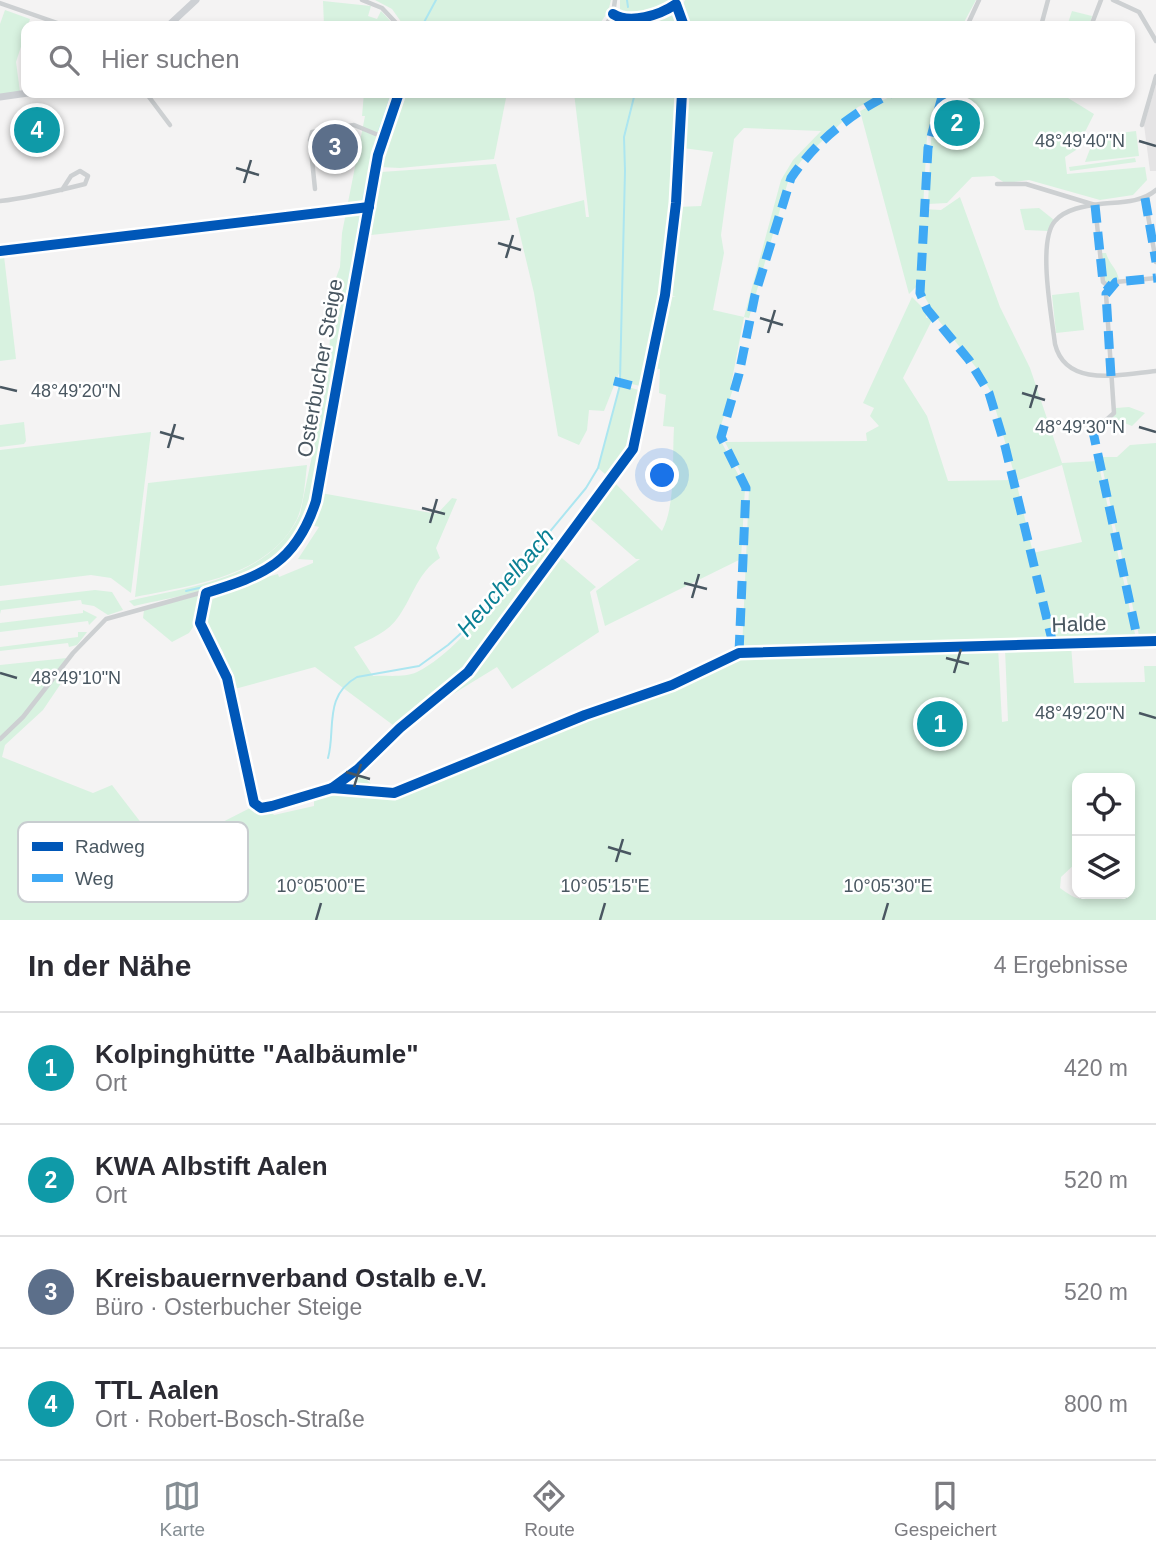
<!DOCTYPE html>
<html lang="de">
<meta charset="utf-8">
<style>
:root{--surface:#fff;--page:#f2f2f3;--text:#2b2b33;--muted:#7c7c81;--line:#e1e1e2;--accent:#858e94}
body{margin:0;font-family:Arial,sans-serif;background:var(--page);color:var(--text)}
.controls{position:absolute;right:21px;bottom:21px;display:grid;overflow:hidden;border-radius:14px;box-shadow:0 4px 10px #0003}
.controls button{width:63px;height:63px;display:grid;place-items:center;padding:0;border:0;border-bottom:2px solid var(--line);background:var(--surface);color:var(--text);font:35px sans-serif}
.you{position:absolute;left:663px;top:476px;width:24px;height:24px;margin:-18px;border:5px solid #fff;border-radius:50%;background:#1a73e8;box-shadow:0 0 0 10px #1a73e833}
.badge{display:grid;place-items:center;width:46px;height:46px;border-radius:50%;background:var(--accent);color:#fff;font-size:23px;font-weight:700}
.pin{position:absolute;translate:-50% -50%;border:4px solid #fff;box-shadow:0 2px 7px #0006}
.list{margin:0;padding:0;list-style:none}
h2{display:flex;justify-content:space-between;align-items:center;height:91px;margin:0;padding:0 28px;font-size:30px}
h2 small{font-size:23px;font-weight:400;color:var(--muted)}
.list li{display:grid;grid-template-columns:46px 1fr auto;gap:21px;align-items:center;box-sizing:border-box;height:112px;padding:0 28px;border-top:2px solid var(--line)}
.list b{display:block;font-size:26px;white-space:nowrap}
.list p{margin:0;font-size:23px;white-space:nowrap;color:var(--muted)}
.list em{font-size:23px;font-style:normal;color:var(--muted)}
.icon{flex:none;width:38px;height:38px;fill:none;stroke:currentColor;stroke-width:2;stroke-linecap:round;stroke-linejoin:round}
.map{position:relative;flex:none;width:1156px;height:920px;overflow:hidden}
.search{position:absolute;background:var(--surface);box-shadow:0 4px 10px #0003;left:21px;right:21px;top:21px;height:77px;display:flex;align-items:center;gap:18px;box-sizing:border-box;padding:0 24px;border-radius:14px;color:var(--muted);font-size:26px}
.sheet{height:539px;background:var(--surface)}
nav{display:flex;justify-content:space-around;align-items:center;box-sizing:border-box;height:98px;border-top:2px solid var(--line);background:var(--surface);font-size:19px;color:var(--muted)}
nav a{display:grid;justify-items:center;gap:4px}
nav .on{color:var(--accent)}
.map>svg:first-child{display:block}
</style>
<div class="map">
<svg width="1156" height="920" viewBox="0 0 1156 920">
<rect width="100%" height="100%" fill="#f4f3f3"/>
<polygon fill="#e5e4e5" points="1156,84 1156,171 1150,171 1144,125"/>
<g fill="#d8f2e0" fill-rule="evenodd">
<polygon points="375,0 611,0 608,12 598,26 404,26 392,9"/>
<path d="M620 0H673C659 10 637 17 620 13Z"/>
<polygon points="685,0 976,0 962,26 686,26 681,8"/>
<polygon points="323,1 371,6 368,16 377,19 381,11 395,26 324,26"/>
<polygon points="5,10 30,19 16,62 20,92 0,94 0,24"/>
<polygon points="675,11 680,16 682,26 611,26 615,22 636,23"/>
<polygon points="1072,11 1092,16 1089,26 1067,26"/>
<path d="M364 93H395L376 150 307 521C273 586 198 591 134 606L129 601C192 586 270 579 300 514L328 378 330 336 325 308 340 267 342 233 365 116H362Z"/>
<polygon points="402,93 507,93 494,159 400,168 380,167"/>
<path d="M574 93H680C676 193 670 285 645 383L640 386 620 381 621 368 604 411 589 410 587 430 579 445 558 436 534 293 516 218 584 200 586 217H589Z"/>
<path d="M684 93H888L858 107 801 161 789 178 749 318 744 317 731 385 734 386 721 425 720 439 745 488 741 559 605 626 596 591 640 559H636L586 515 613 481 662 531C676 505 672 459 674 427L663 426 666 395 659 393 660 369 652 368 668 296 676 297 668 294 677 207 701 206 713 152 683 148ZM744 128 821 131 793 160 781 180 744 317 713 310 724 253 721 235 734 139Z"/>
<path d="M898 93H940L927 136 923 209 941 210 960 197 1000 307 1030 368 1062 463 1098 461 1135 634 1132 638 1058 642 1051 632 1048 642 742 650 749 489 725 442 867 441 866 433 879 426 870 416 874 408 863 403 912 297 927 312 926 318 930 317 932 320 903 378 927 416 948 481 1016 480 990 390 978 370 936 317 918 285 909 294 860 111ZM1062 465 1082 542 1033 553 1016 481Z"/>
<polygon points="945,93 1060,93 1094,114 1076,150 1065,157 1067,174 1145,167 1147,180 1133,195 1100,200 1029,180 1005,183 994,176 972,177 947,203 928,204 931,139"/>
<polygon points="1136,131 1139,156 1085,162 1095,136"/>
<polygon points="1135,158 1136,162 1070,171 1069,167"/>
<polygon points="496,164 510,220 371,235 381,172"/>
<polygon points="1039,208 1054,220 1048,231 1025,230 1020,209"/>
<path d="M1101 253H1106C1109 264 1117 268 1119 280L1109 285 1104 282Z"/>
<polygon points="0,254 4,256 16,359 0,361"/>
<polygon points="1079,292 1084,330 1056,333 1052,295"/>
<polygon points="620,385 643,391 643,394 632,448 611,479 598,468"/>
<polygon points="1129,407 1145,413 1132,426 1112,418 1116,408"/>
<polygon points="24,422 26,441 24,444 0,447 0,425"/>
<polygon points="151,432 131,593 111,578 91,575 0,586 0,450"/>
<polygon points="1156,443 1156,639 1140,640 1100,457 1117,457 1130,445"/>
<path d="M307 465C305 482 304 503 297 519 269 577 190 585 135 597L148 483Z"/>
<path d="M321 493 437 514 452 498 457 499 436 548 440 558C418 572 413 596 399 616 389 632 370 639 354 647L373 676C386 675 404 678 417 672 457 654 513 578 542 543L553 552 466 672 397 728 315 667 231 690 223 652 203 618 200 617 189 633 172 642 143 618 144 610 278 574 279 577 313 563V560L298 559 319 527 311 525Z"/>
<polygon points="556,553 596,587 590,592 599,632 512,689 497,667 414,718 455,689"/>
<polygon points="95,590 112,592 123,610 108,615 94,606 82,604 81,600 1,610 0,614 0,601"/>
<polygon points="83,610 97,617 89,625 88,621 0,632 0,623 83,613"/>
<polygon points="78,632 87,632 77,645 69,647 68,643 0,651 0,647 78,637"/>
<path d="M1071 645 1074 683 1145 682 1144 666H1156V920H0V665L67 658 63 668 68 673 43 710 5 745 2 757 93 793 112 785 162 850 202 833 206 838 203 832 252 865 205 831 252 807 270 810 274 815 314 806V797L331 792 392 795 575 721 671 687 741 655 998 647 1002 722 1008 721 1005 649ZM1077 778H1130V894H1095C1083 905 1071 896 1060 888L1061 877 1077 862Z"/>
<polygon points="359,773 379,791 339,787 338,784"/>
</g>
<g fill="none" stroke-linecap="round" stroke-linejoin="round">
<g stroke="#ace6f0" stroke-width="2">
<polyline points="627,0 628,7"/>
<polyline points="422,26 436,0"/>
<polyline points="379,131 392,93"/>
<polyline points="362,205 375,143"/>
<polyline points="340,331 361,213"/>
<polyline points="620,380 625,171 624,137 635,93"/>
<polyline points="327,406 340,344"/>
<path d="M214 585C313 558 312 501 326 412"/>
<polyline points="186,591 212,585"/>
<path d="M328 758C336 730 323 696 357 677L419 666 448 645 480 616 586 488 598 468 620 385"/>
</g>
<g stroke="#cdd0d2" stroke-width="4.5">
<polyline points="362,0 382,8 399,26"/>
<polyline points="1113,0 1139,12 1156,41"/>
<polyline points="0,3 66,26"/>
<path d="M613 14C631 26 666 15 679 0"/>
<polyline points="605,26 613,14 615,0"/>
<polyline points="967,26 979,0"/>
<polyline points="1041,26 1048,0"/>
<polyline points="1091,26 1101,0"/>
<polyline points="146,93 170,125"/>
<polyline points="1142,125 1156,76"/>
<polyline points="997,184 1026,184 1095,205 1103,282 1109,287"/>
<polyline points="315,189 310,140 312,132 354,125 383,137"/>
<path d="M1156 190C1141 203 1119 202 1100 204 1085 206 1065 209 1055 221 1037 241 1052 318 1055 344 1066 389 1123 374 1156 371"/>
<polyline points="1145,198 1156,262"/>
<path d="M0 201C29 198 57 191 85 184L88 176 80 171 71 176 62 190"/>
<polyline points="1092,427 1105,421 1114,413 1106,294 1116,282 1156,278"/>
<polyline points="1003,645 1156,641"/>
<polyline points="0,739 23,717 73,653 106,619 254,578 294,548 308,524 316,501 378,155 399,93"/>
</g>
<g stroke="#cdd0d4" stroke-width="7">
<polyline points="168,26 196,0"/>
<polyline points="0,97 28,93"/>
</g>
<g stroke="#3fa9f5" stroke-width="9" stroke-dasharray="18 9" stroke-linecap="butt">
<polyline points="943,93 928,148 920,293 927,309 969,360 989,393 1005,446 1053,644"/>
<polyline points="1145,198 1156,262"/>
<polyline points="1095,205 1103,282 1109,287"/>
<polyline points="1111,376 1106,294 1116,282 1156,278"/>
<polyline points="614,381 645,389"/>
<polyline points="1092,427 1138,641"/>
<path d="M739 653 746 488 721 437 739 374 755 295 791 178C816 141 853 112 892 93"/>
</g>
<defs>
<g id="cycleway">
<path d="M613 14C630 25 660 15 676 4L684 26"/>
<path d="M399 93 378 155 316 501C296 563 264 575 206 593L200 623 227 678 254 803 261 808 272 806 332 788 394 793 585 715 672 685 739 653 1156 641"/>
<polyline points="0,251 369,207"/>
<polyline points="332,788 358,769 400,728 468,672 633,449 665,295 676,203 682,93"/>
</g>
</defs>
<use href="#cycleway" stroke="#fff" stroke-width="15"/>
<use href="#cycleway" stroke="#0057b8" stroke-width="10"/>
</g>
<path fill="none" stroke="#495761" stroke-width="2.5" d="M1139 141 1156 146M236 168 259 175M244 183 251 160M498 243 521 250M506 258 513 235M760 318 783 325M768 333 775 310M0 387 17 391M1022 393 1045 400M1030 408 1037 385M1139 427 1156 432M160 432 184 439M168 448 175 424M422 508 445 514M430 523 437 499M684 583 707 589M692 598 699 574M946 658 969 664M0 673 17 678M954 673 961 649M1139 713 1156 718M346 772 370 779M354 787 361 764M608 847 631 854M616 862 623 839M316 920 321 903M600 920 605 903M883 920 888 903"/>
<g text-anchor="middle" stroke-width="5" stroke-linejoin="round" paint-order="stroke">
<g font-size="21" fill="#495761" stroke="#fff">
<text transform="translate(320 368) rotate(-80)" y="7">Osterbucher Steige</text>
<text transform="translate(1079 624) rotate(-2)" y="7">Halde</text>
</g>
<g font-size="23" font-style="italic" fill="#0a8094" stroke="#fff">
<text transform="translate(505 582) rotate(-49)" y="8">Heuchelbach</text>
</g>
</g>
<rect x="18" y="822" width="230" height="80" rx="10" fill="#fff" stroke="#c8cdd0" stroke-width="2"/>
<rect x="32" y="842" width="31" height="9" fill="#0057b8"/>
<rect x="32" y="874" width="31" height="8" fill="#3fa9f5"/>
<g font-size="19" fill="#495761">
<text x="75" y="853">Radweg</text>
<text x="75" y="885">Weg</text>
</g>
<g font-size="18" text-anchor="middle" fill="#495761" stroke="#fff" stroke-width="5" stroke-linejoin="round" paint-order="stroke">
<text x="1080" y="147">48°49'40"N</text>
<text x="76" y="397">48°49'20"N</text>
<text x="1080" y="433">48°49'30"N</text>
<text x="76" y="684">48°49'10"N</text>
<text x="1080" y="719">48°49'20"N</text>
<text x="321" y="892">10°05'00"E</text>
<text x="605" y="892">10°05'15"E</text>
<text x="888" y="892">10°05'30"E</text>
</g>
</svg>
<div class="controls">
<button><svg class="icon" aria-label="locate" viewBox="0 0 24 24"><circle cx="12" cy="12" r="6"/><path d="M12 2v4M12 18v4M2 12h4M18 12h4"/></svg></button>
<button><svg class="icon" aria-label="layers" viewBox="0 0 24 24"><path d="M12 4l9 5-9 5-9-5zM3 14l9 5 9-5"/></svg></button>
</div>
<div class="you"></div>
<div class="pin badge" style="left:940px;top:724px;background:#0f9aa8">1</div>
<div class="pin badge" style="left:957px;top:123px;background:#0f9aa8">2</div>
<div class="pin badge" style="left:335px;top:147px;background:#5c6f8a">3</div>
<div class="pin badge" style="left:37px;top:130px;background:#0f9aa8">4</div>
<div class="search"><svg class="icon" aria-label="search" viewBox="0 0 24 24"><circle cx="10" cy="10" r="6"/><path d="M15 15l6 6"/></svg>Hier suchen</div>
</div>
<section class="sheet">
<h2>In der Nähe<small>4 Ergebnisse</small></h2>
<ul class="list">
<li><span class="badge" style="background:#0f9aa8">1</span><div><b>Kolpinghütte &quot;Aalbäumle&quot;</b><p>Ort</p></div><em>420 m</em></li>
<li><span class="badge" style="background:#0f9aa8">2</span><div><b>KWA Albstift Aalen</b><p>Ort</p></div><em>520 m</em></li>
<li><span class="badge" style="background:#5c6f8a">3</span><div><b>Kreisbauernverband Ostalb e.V.</b><p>Büro · Osterbucher Steige</p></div><em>520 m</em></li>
<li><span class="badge" style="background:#0f9aa8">4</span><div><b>TTL Aalen</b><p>Ort · Robert-Bosch-Straße</p></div><em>800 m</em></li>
</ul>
</section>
<nav>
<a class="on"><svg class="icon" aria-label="map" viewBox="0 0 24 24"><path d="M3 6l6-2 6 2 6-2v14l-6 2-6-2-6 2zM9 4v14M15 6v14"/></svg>Karte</a>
<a><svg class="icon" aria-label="directions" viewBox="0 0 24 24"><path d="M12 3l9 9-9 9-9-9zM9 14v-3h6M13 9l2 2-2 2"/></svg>Route</a>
<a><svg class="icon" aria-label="saved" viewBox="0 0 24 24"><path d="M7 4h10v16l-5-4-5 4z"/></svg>Gespeichert</a>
</nav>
